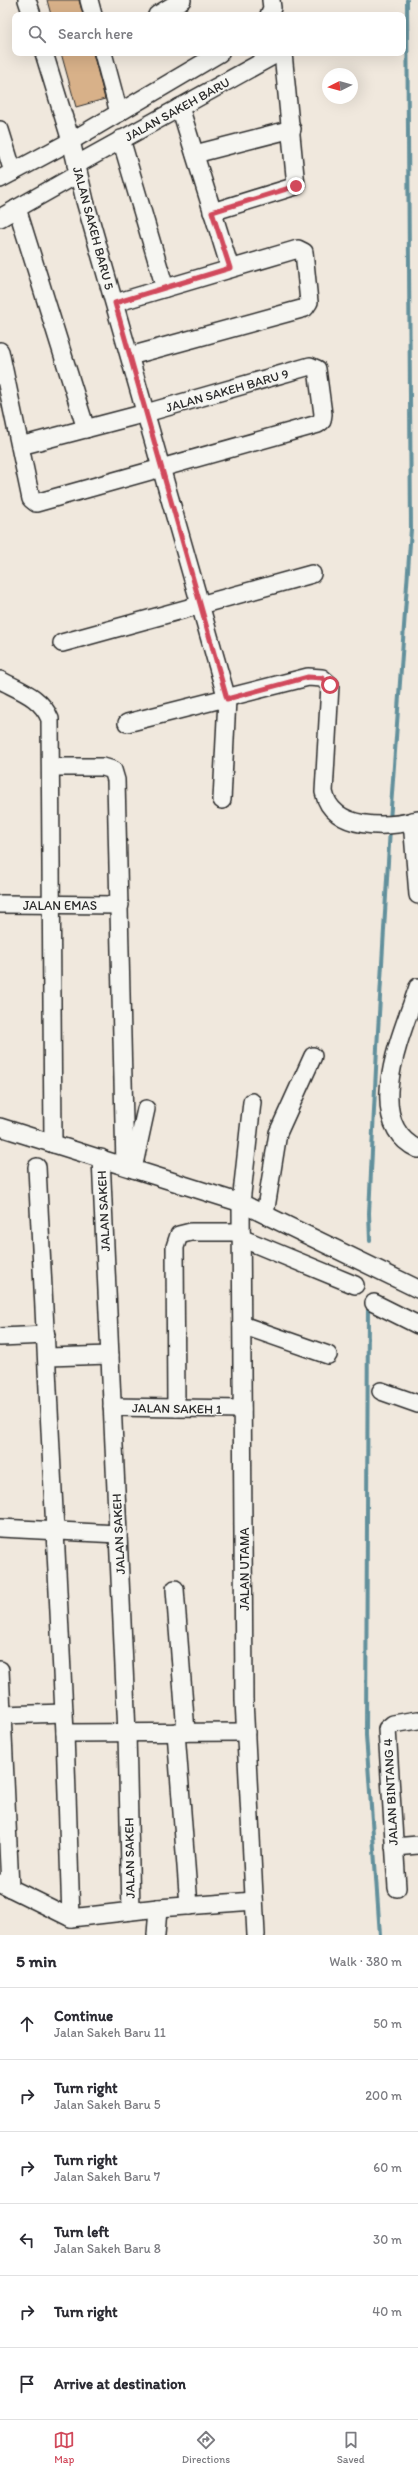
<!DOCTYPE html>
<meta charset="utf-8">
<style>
:root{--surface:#fff;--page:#f2f2f3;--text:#2b2b33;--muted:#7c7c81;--line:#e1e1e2;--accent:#d1495b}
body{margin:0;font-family:Itim,sans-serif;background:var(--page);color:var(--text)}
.compass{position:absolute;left:322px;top:68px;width:36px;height:36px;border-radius:50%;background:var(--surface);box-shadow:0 4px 16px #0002;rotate:264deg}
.stop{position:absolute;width:12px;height:12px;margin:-9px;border:3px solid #d1495b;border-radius:50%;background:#fff}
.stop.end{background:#d1495b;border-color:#fff;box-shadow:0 1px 4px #0008}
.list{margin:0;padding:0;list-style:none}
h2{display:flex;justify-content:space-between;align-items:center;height:52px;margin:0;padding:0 16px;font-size:17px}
h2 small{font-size:13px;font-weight:400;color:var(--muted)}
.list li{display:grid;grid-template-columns:26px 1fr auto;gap:12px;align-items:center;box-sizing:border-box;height:72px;padding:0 16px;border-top:1px solid var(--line)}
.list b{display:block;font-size:15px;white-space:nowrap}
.list p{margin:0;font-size:13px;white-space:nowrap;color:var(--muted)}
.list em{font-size:13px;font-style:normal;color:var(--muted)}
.icon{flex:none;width:22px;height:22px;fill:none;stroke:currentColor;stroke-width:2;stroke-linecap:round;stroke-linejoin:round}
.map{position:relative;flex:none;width:418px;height:1935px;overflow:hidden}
.search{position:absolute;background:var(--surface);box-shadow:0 4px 16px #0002;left:12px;right:12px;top:12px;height:44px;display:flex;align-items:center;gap:10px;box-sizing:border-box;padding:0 14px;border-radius:8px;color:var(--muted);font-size:15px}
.sheet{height:484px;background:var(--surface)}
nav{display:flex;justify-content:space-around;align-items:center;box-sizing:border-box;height:56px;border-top:1px solid var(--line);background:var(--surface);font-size:11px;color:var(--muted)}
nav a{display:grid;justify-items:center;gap:2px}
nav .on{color:var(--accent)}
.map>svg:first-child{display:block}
</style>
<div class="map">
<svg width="418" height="1935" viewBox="0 0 418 1935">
<rect width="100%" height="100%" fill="#f0e8dd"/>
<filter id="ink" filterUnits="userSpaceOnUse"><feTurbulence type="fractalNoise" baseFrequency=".025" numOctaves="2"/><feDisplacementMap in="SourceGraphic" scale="8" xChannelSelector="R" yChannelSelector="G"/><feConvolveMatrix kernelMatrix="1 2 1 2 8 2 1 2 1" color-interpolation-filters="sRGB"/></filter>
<g filter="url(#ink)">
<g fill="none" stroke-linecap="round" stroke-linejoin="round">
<g stroke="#62909c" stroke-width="4">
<polyline points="390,821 411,529 407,0"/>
<polyline points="370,1241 369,1213 377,1048 390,828"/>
<polyline points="368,1305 366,1735 380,1935"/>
</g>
</g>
<g fill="#d8b189" stroke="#2b2b2b">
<polygon points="47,0 79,0 83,15 51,15"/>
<polygon points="61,53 93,53 105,99 76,107"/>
</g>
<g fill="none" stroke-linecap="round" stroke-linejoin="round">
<defs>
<g id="minor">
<polyline points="27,0 32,15"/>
<polyline points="89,0 93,15"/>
<polyline points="157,15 182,0"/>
<polyline points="269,15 272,8 271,0"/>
<polyline points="44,53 71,141 85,201 227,699 222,800"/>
<polyline points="103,53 119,113"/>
<polyline points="180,107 230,268"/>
<polyline points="0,130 13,172"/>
<polyline points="121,139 165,288"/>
<polyline points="195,154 292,129"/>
<polyline points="76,165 278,53"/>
<polyline points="0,179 71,141 220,53"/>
<polyline points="17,208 86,429"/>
<polyline points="212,212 296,186 283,53"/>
<polyline points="0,218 78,174"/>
<polyline points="115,303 298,249 304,252 309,302 305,308 130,356"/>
<polyline points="0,351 31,499 36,503 318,424 322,421 323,414 317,369 310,366 146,413 20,446"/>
<polyline points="62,643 312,574"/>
<path d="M0 680C21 691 41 697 50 719L53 1144"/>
<path d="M127 723 308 677 322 678 330 685 324 792C332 831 388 828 418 820"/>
<polyline points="51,767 103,767 113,770 116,780 125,1166"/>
<polyline points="412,821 418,895"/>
<polyline points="0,904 120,905"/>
<path d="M418 987C404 1029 360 1122 418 1149"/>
<polyline points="252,1102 241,1203 244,1700 256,1935"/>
<polyline points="0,1127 241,1203 418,1289"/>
<polyline points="101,1158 127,1733 131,1911"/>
<polyline points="37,1167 65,1733 71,1918"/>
<polyline points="133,1169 146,1109"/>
<polyline points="265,1214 278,1133 313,1056"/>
<polyline points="241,1238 355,1285"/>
<polyline points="374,1303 418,1325"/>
<polyline points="242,1325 328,1355"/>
<polyline points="0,1337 46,1335"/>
<polyline points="48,1357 110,1355"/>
<polyline points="381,1391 418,1404"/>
<polyline points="112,1407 242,1409"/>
<polyline points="176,1408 175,1247 179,1235 191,1232 241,1232"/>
<polyline points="0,1528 118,1534"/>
<polyline points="175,1589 186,1732"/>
<polyline points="0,1670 10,1888"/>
<polyline points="2,1715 64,1713"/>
<polyline points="176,1732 189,1906"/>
<polyline points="65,1733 246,1732"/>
<polyline points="394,1847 418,1845"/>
<polyline points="0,1883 71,1918 158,1908 254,1901"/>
<polyline points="397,1888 387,1729 393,1724 418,1720"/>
<polyline points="156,1935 158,1908"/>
</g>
</defs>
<use href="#minor" stroke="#2b2b2b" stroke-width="20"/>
<use href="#minor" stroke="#f6f6f2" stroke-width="17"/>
</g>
</g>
<g fill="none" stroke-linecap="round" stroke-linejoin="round" filter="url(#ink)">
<polyline stroke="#d1495b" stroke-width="5" points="296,186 212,212 230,268 115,303 227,699 308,677 322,678 330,685"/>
</g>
<g text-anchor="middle" stroke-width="3" stroke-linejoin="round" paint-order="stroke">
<g font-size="13" fill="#2b2b2b" stroke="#f6f6f2">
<text transform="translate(177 109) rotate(-29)" y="5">JALAN SAKEH BARU</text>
<text transform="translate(94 228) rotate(75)" y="5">JALAN SAKEH BARU 5</text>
<text transform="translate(227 390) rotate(-16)" y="5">JALAN SAKEH BARU 9</text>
<text x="60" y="910">JALAN EMAS</text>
<text transform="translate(103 1211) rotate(-93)" y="5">JALAN SAKEH</text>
<text transform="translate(177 1408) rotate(1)" y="5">JALAN SAKEH 1</text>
<text transform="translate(118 1534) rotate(-93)" y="5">JALAN SAKEH</text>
<text transform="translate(244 1569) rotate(-90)" y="5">JALAN UTAMA</text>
<text transform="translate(390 1792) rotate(-93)" y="5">JALAN BINTANG 4</text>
<text transform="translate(129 1858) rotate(-91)" y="5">JALAN SAKEH</text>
</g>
</g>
</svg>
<svg class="compass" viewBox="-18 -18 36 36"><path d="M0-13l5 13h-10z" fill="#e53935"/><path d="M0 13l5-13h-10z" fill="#7c7c81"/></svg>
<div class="stop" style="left:330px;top:685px"></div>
<div class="stop end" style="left:296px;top:186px"></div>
<div class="search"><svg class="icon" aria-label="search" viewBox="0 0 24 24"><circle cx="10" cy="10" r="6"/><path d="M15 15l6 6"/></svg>Search here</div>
</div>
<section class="sheet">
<h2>5 min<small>Walk · 380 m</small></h2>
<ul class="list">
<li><svg class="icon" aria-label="ahead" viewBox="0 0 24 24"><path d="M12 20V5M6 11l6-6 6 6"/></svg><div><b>Continue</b><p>Jalan Sakeh Baru 11</p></div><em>50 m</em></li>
<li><svg class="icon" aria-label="right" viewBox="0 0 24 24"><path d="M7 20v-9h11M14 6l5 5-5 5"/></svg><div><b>Turn right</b><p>Jalan Sakeh Baru 5</p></div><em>200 m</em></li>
<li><svg class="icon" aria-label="right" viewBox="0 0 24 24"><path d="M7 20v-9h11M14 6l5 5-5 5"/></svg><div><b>Turn right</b><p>Jalan Sakeh Baru 7</p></div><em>60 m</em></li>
<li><svg class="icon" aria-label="left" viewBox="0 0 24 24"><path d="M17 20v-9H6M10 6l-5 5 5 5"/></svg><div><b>Turn left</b><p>Jalan Sakeh Baru 8</p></div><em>30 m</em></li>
<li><svg class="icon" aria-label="right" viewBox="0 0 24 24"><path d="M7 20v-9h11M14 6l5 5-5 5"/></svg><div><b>Turn right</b></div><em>40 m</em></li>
<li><svg class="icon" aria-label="arrive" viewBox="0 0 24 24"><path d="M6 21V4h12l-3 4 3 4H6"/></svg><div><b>Arrive at destination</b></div></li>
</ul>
</section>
<nav>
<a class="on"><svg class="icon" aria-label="map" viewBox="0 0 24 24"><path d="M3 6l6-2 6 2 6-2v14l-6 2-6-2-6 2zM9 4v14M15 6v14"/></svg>Map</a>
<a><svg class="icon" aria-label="directions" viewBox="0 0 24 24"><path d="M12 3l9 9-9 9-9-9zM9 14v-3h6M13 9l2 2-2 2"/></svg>Directions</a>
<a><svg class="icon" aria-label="saved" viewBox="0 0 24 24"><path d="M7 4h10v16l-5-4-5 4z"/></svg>Saved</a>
</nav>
